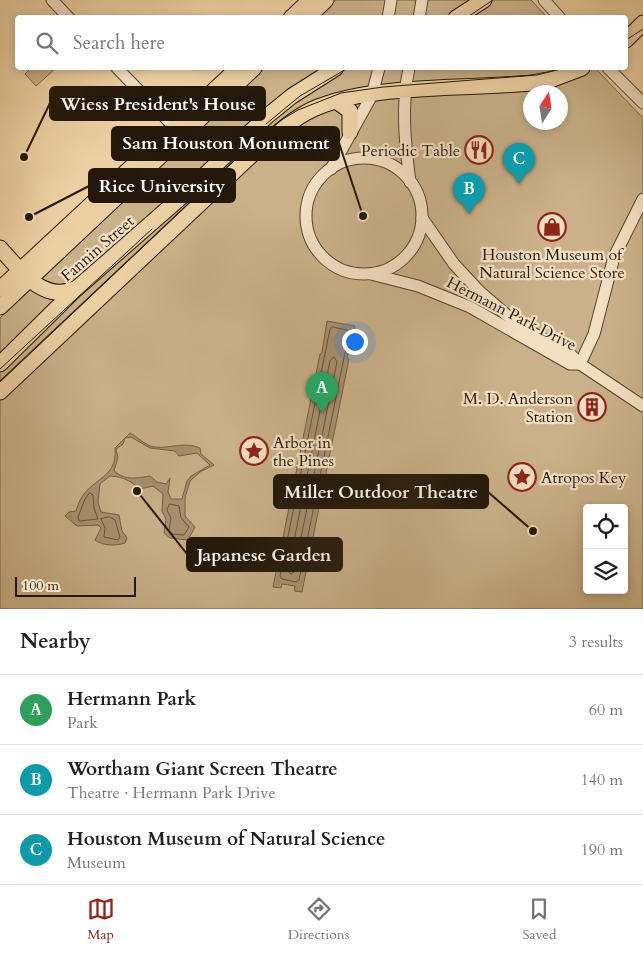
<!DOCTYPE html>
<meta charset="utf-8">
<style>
:root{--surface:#fff;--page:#f6f6f6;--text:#202124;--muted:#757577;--line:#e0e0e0;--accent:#8f2418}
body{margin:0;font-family:Cardo,serif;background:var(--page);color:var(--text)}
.controls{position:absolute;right:15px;bottom:15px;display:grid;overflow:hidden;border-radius:5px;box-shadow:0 2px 8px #0003}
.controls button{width:45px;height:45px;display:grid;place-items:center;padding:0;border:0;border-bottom:1px solid var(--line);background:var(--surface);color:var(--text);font:25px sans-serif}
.compass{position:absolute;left:523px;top:85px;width:45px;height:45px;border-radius:50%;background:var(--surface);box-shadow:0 2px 8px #0003;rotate:12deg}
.scale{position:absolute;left:15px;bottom:12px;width:121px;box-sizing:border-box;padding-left:5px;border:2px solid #23180a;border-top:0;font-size:14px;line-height:18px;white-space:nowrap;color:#23180a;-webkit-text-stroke:4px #f3e0c3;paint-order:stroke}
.you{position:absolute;left:354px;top:341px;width:18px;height:18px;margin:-12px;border:4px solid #fff;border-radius:50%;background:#1a73e8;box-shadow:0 0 0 8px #1a73e833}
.badge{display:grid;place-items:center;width:32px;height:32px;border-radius:50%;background:var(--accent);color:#fff;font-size:16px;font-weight:700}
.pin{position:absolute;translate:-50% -41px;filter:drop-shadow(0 1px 2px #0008)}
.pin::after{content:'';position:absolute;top:26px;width:18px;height:15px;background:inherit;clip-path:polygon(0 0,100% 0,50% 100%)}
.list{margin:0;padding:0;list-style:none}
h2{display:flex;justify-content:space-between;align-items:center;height:65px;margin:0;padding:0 20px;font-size:21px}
h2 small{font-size:16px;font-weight:400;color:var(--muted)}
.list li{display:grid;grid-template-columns:32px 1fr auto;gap:15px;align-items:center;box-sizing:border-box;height:70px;padding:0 20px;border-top:1px solid var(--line)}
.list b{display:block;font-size:19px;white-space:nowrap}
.list p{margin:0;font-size:16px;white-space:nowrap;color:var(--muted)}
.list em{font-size:16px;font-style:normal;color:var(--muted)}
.icon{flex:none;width:28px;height:28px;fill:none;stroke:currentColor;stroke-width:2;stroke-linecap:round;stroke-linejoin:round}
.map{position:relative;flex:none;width:643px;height:609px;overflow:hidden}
.search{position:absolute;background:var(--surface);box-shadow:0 2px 8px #0003;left:15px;right:15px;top:15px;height:55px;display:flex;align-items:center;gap:12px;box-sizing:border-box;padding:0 18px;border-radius:5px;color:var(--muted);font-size:19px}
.sheet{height:275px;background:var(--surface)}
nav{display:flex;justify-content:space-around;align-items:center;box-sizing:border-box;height:70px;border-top:1px solid var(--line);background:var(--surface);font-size:14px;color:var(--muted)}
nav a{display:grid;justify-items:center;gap:2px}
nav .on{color:var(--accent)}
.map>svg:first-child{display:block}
</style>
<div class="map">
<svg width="643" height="609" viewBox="0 0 643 609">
<rect width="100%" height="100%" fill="#ecd0a3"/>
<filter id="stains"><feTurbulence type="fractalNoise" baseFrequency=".004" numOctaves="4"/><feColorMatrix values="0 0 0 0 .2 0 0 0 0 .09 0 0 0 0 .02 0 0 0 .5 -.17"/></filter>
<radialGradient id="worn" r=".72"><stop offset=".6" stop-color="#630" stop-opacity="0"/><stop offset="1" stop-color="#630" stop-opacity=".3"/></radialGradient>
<g fill="#cab189" stroke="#76644a" fill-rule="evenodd">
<polygon points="336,0 531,0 547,17 318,18"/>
<polygon points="31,68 56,68 36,86 25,74"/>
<path d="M265 68H595L643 118V609H0V318ZM530 92H560V122H530ZM587 508H624V590H587Z"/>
</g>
<g fill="#a8916f" stroke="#736147" fill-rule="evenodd">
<polygon points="327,321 355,326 347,357 349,359 302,592 294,591 295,586 282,584 281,588 273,587 320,354 322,352"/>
<path d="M130 433C138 437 144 445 154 447 171 449 184 441 200 448L201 454 214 465 200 472 190 481 185 498V516L195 527 188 540 170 538 164 533 166 519 162 511 163 494 153 486 140 489C130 481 125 477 110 476L100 484 98 502 101 512 119 515 122 531 127 538 125 543C116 546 103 546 95 540L101 528 98 525 77 526 65 516 69 512 76 511C85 476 118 483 115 448ZM131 437 150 448 175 451 179 456 197 453 210 465 191 476 187 481 182 499H171L168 492 170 478 166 484 157 482 150 476C137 478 126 481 114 471L118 457 116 449 123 444 125 438Z"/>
</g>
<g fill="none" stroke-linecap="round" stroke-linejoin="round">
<g stroke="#66543c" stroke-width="1">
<polygon points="333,327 347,330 349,333 299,580 296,582 282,579 280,576 330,329"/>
<polygon points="334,357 337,362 294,572 291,574 288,571 330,361"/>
<polygon points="90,493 93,495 94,508 98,519 79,521 78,517 85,499"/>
<polygon points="170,504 179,506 181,518 189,527 184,535 172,534 169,530 171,518 167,510"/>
<polygon points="110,517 115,520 120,537 118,540 104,537 105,528 101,519"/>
</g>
<defs>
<g id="minor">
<polyline points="52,0 69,18"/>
<polyline points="544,0 560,18"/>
<polyline points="388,18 391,0"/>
<polyline points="419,18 422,0"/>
<polyline points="117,68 180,133"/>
<path d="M409 68C401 106 405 143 410 182"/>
<polyline points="608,68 643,103"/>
<circle cx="364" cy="216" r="58"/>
<polyline points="331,169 372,95 379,68"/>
<polyline points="422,218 454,264 479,291 517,324 571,355 580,364 643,406"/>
<polyline points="371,274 418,286 470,307 570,364 580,364"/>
<polyline points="580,364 594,334 614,257 643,199"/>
</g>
<g id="major">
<polyline points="291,18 310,0"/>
<polyline points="307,18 326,0"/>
<polyline points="456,18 484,0"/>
<polyline points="626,40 643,23"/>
<polyline points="336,101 350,111 350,132"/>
<path d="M0 248C19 269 43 303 74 289"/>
<polyline points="0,289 238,68"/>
<polyline points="0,307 254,68"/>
<polyline points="0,364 76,289 188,191 266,117 292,96 336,68"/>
<path d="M0 392 258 149C277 134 295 116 318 107 375 84 468 89 531 83L553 79 582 68"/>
</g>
</defs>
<use href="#minor" stroke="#554630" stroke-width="13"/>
<use href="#major" stroke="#23180a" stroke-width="17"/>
<use href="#minor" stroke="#f3e0c3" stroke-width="11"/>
<use href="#major" stroke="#ecd0a3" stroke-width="15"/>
<g stroke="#23180a" stroke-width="1">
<polyline points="466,18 493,0"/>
<polyline points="626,40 643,29"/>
<polyline points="266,124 300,96 348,68"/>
<polyline points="0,369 152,229"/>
<polyline points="0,382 253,143 283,119 298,110 341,93 383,87 537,75 565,68"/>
</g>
</g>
<defs>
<symbol id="restaurant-ring" viewBox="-11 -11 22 22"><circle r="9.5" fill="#f3e0c3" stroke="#8f2418" stroke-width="1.5"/><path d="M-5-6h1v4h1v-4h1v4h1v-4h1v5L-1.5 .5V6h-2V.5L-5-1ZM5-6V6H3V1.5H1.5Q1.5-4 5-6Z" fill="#8f2418"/></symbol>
<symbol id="shop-ring" viewBox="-11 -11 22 22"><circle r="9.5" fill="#f3e0c3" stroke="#8f2418" stroke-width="1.5"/><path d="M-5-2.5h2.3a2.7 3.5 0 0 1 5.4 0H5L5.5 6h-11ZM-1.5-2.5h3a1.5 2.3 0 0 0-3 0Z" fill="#8f2418"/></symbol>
<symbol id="building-ring" viewBox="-11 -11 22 22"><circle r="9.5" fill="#f3e0c3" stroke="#8f2418" stroke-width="1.5"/><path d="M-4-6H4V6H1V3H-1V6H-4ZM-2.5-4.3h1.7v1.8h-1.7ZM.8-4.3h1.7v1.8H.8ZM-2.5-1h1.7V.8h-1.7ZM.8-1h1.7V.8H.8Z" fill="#8f2418"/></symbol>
<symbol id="sight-ring" viewBox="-11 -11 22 22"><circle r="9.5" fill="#f3e0c3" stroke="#8f2418" stroke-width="1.5"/><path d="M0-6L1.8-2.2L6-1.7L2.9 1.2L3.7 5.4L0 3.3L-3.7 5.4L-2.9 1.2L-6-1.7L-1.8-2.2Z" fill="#8f2418"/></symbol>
</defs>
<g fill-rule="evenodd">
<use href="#restaurant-ring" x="463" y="134" width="32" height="32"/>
<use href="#shop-ring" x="536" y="211" width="32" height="32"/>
<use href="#building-ring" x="576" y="391" width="32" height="32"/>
<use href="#sight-ring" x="238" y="435" width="32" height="32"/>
<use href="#sight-ring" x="506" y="461" width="32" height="32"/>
</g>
<g text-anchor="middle" stroke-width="4.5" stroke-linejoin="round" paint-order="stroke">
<g font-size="16" fill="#23180a" stroke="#f3e0c3" text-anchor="end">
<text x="460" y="156">Periodic Table</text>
<text x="552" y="260" text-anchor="middle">Houston Museum of<tspan x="552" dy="18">Natural Science Store</tspan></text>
<text x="573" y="404">M. D. Anderson<tspan x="573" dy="18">Station</tspan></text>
<text x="273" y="448" text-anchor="start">Arbor in<tspan x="273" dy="18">the Pines</tspan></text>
<text x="541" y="483" text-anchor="start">Atropos Key</text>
</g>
<g font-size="16" fill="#23180a" stroke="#f3e0c3">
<text transform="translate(97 248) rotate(-41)" y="6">Fannin Street</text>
<text transform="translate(512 313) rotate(27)" y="6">Hermann Park Drive</text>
</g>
</g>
<path fill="none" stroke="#23180a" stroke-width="2" d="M24 157L50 103M363 216L339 143M29 217L89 186M533 531L488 492M137 491L187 554"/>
<g fill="#23180a" stroke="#f3e0c3" stroke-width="2">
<circle cx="24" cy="157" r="5"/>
<circle cx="363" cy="216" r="5"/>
<circle cx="29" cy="217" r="5"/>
<circle cx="533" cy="531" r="5"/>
<circle cx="137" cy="491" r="5"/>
</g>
<g fill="#23180a" stroke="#23180a" stroke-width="2">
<rect x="50" y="87" width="215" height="33" rx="5"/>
<rect x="112" y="127" width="227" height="33" rx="5"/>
<rect x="89" y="169" width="146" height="33" rx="5"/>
<rect x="274" y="475" width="214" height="33" rx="5"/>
<rect x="187" y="538" width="155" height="33" rx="5"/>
</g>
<g font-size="18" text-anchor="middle" font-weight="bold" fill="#fff">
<text x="158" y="110">Wiess President's House</text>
<text x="226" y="149">Sam Houston Monument</text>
<text x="162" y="192">Rice University</text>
<text x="381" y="498">Miller Outdoor Theatre</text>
<text x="264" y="561">Japanese Garden</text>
</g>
<rect width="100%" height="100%" filter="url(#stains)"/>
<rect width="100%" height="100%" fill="url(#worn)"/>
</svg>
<div class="controls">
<button><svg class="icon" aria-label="locate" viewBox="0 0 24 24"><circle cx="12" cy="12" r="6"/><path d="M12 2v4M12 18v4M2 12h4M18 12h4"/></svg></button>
<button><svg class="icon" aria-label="layers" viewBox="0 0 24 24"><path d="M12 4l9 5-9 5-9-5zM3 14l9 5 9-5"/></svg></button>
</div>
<svg class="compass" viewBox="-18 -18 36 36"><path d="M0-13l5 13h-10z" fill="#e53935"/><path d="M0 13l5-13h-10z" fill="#757577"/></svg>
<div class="scale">100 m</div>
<div class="you"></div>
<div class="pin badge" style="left:322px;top:413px;background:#2e9e5b">A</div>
<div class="pin badge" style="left:469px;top:214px;background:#0f9aa8">B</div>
<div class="pin badge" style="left:519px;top:184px;background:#0f9aa8">C</div>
<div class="search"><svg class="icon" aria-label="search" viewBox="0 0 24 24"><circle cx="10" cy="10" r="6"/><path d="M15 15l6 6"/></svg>Search here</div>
</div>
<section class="sheet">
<h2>Nearby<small>3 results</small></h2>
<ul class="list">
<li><span class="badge" style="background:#2e9e5b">A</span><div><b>Hermann Park</b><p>Park</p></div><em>60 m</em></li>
<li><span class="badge" style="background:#0f9aa8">B</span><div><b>Wortham Giant Screen Theatre</b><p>Theatre · Hermann Park Drive</p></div><em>140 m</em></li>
<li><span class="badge" style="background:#0f9aa8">C</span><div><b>Houston Museum of Natural Science</b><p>Museum</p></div><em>190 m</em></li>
</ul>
</section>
<nav>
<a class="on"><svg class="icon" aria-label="map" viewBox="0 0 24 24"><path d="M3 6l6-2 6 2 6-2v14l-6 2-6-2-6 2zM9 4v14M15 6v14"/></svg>Map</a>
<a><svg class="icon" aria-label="directions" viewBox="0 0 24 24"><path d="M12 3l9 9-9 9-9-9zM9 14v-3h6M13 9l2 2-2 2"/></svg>Directions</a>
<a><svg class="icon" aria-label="saved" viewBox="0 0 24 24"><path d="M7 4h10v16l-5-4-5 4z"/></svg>Saved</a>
</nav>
